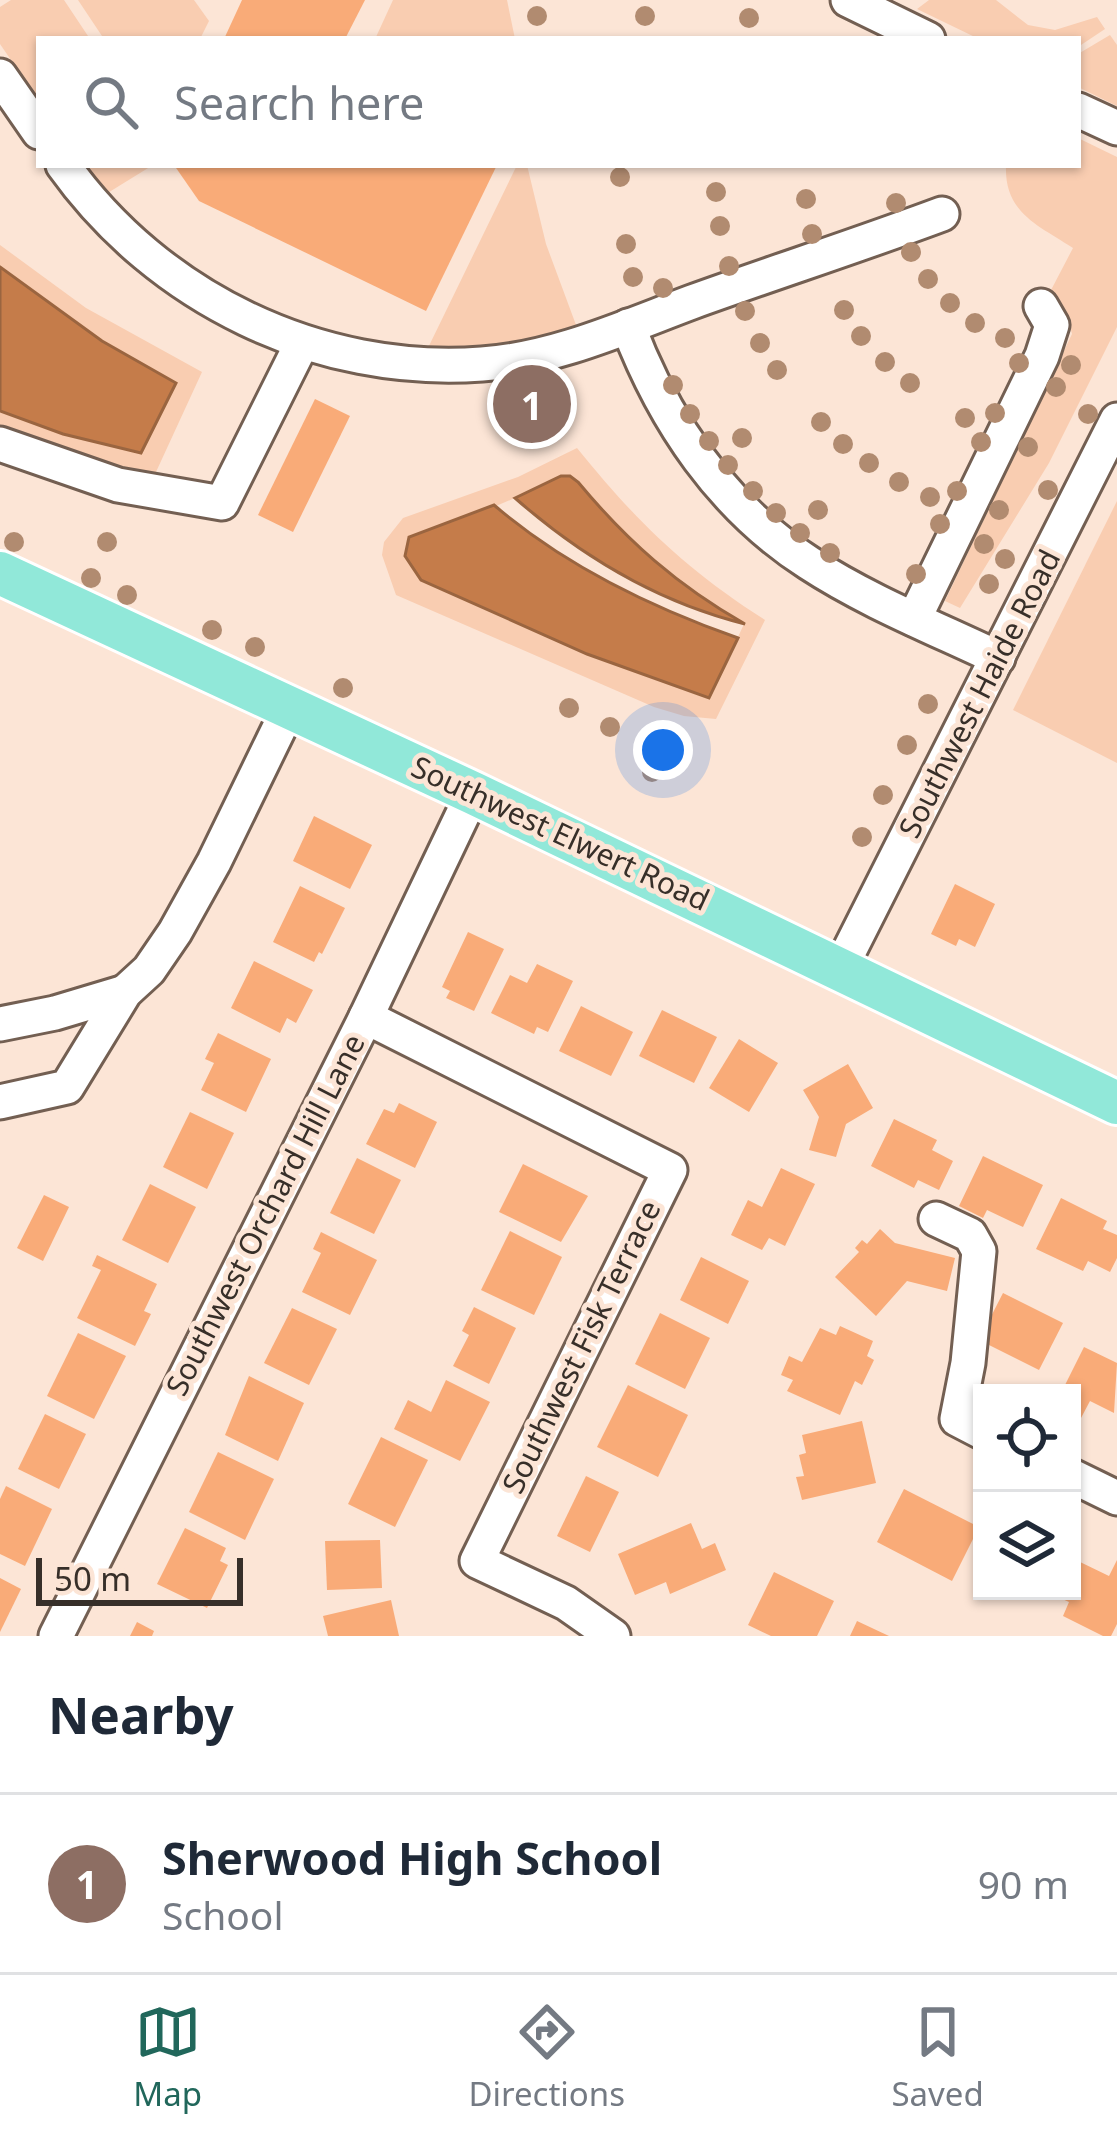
<!DOCTYPE html>
<style>
:root{--surface:#fff;--page:#f2f2f3;--text:#1f2937;--muted:#747a83;--line:#e0e1e3;--accent:#21675b}
body{margin:0;font-family:"Noto Sans",sans-serif;background:var(--page);color:var(--text)}
.controls{position:absolute;right:36px;bottom:36px;display:grid;overflow:hidden;border-radius:0px;box-shadow:0 3px 9px #0004}
.controls button{width:108px;height:108px;display:grid;place-items:center;padding:0;border:0;border-bottom:3px solid var(--line);background:var(--surface);color:var(--text);font:60px sans-serif}
.scale{position:absolute;left:36px;bottom:30px;width:207px;box-sizing:border-box;padding-left:12px;border:6px solid #372f29;border-top:0;font-size:33px;line-height:42px;white-space:nowrap;color:#372f29;-webkit-text-stroke:9px #fce5d6;paint-order:stroke}
.you{position:absolute;left:663px;top:750px;width:42px;height:42px;margin:-30px;border:9px solid #fff;border-radius:50%;background:#1a73e8;box-shadow:0 0 0 18px #1a73e833}
.badge{display:grid;place-items:center;width:78px;height:78px;border-radius:50%;background:var(--accent);color:#fff;font-size:39px;font-weight:700}
.pin{position:absolute;translate:-50% -50%;border:6px solid #fff;box-shadow:0 3px 12px #0006}
.list{margin:0;padding:0;list-style:none}
h2{display:flex;justify-content:space-between;align-items:center;height:156px;margin:0;padding:0 48px;font-size:51px}
h2 small{font-size:39px;font-weight:400;color:var(--muted)}
.list li{display:grid;grid-template-columns:78px 1fr auto;gap:36px;align-items:center;box-sizing:border-box;height:180px;padding:0 48px;border-top:3px solid var(--line)}
.list b{display:block;font-size:45px;white-space:nowrap}
.list p{margin:0;font-size:39px;white-space:nowrap;color:var(--muted)}
.list em{font-size:39px;font-style:normal;color:var(--muted)}
.icon{flex:none;width:66px;height:66px;fill:none;stroke:currentColor;stroke-width:2;stroke-linecap:round;stroke-linejoin:round}
.map{position:relative;flex:none;width:1117px;height:1636px;overflow:hidden}
.search{position:absolute;background:var(--surface);box-shadow:0 3px 9px #0004;left:36px;right:36px;top:36px;height:132px;display:flex;align-items:center;gap:30px;box-sizing:border-box;padding:0 42px;border-radius:0px;color:var(--muted);font-size:45px}
.sheet{height:336px;background:var(--surface)}
nav{display:flex;justify-content:space-around;align-items:center;box-sizing:border-box;height:168px;border-top:3px solid var(--line);background:var(--surface);font-size:33px;color:var(--muted)}
nav a{display:grid;justify-items:center;gap:6px}
nav .on{color:var(--accent)}
.map>svg:first-child{display:block}
</style>
<div class="map">
<svg width="1117" height="1636" viewBox="0 0 1117 1636">
<rect width="100%" height="100%" fill="#fce5d6"/>
<g fill="#f9cdb1" fill-rule="evenodd">
<polygon points="11,0 64,0 90,39 39,39 39,101 0,44 0,7"/>
<polygon points="78,0 194,0 209,21 200,39 104,39"/>
<polygon points="393,0 507,0 515,39 380,39 376,37"/>
<polygon points="929,0 996,0 1028,25 1055,30 1097,17 1105,29 1078,47 1078,39 979,39 917,9"/>
<polygon points="1110,35 1117,45 1117,106 1078,87 1078,54"/>
<path d="M1078 138 1117 157V327L1049 463 960 608 945 601 1072 334 1066 311 1050 292 1073 248C1038 225 1004 213 1006 165H1078Z"/>
<polygon points="83,165 153,165 106,194"/>
<polygon points="517,165 527,165 546,244 579,333 541,343 426,352"/>
<polygon points="0,245 86,308 202,372 150,485 0,437"/>
<path d="M577 448C637 522 684 568 765 620L716 719 684 716 654 707 396 595 382 555 384 542 403 518 518 477ZM515 498C582 557 657 601 744 624L738 637C653 615 562 564 496 506Z"/>
<polygon points="1117,501 1117,763 1013,710"/>
</g>
<g fill="#c57c4a" stroke="#9a6540" stroke-width="3">
<polygon points="0,267 102,341 176,383 141,453 63,434 0,411"/>
<path d="M561 476H570L578 482C627 541 678 586 745 624 657 602 582 557 515 498Z"/>
<path d="M494 505C565 566 650 607 738 638L709 698 587 654 421 580 405 556 409 537Z"/>
</g>
<g fill="#f9ab78">
<polygon points="242,0 365,0 345,39 224,39"/>
<polygon points="174,165 497,165 426,311 199,201"/>
<polygon points="315,399 350,416 293,532 258,515"/>
<polygon points="314,816 372,845 350,889 293,861"/>
<polygon points="955,884 995,904 975,947 959,939 956,946 931,934"/>
<polygon points="300,886 345,908 322,954 319,952 314,962 273,942"/>
<polygon points="468,932 504,949 474,1011 446,998 450,991 442,987"/>
<polygon points="254,961 313,990 296,1023 287,1018 280,1033 231,1008"/>
<polygon points="537,964 573,981 548,1032 537,1027 534,1034 491,1013 510,975 527,983"/>
<polygon points="581,1006 633,1032 611,1076 559,1051"/>
<polygon points="662,1010 717,1037 694,1083 639,1056"/>
<polygon points="218,1033 271,1059 246,1112 201,1090 214,1063 205,1059"/>
<polygon points="739,1039 778,1063 749,1112 709,1088"/>
<polygon points="848,1064 873,1108 846,1124 836,1157 809,1150 819,1117 803,1090"/>
<polygon points="399,1103 437,1122 415,1168 366,1144 384,1109 394,1113"/>
<polygon points="190,1112 234,1133 207,1189 163,1167"/>
<polygon points="894,1119 937,1140 932,1150 953,1161 939,1190 918,1180 914,1188 871,1166"/>
<polygon points="983,1156 1043,1185 1023,1227 987,1210 983,1218 959,1206"/>
<polygon points="357,1158 401,1180 374,1234 330,1213"/>
<polygon points="523,1164 588,1196 561,1242 499,1212"/>
<polygon points="781,1168 815,1184 785,1246 769,1238 762,1250 731,1235 748,1200 762,1207"/>
<polygon points="150,1184 196,1207 168,1263 122,1240"/>
<polygon points="44,1195 69,1207 43,1261 17,1248"/>
<polygon points="1061,1198 1107,1221 1103,1229 1117,1235 1117,1258 1110,1272 1088,1261 1083,1271 1036,1249"/>
<polygon points="880,1229 895,1243 955,1258 947,1291 907,1281 876,1316 835,1277 859,1252 855,1248 862,1240 867,1244"/>
<polygon points="510,1231 562,1257 534,1315 481,1290"/>
<polygon points="321,1232 377,1260 350,1315 302,1292 321,1253 313,1249"/>
<polygon points="97,1255 157,1284 144,1311 151,1314 135,1346 77,1318 101,1270 92,1266"/>
<polygon points="701,1257 749,1281 728,1324 680,1300"/>
<polygon points="1003,1293 1063,1323 1039,1370 979,1340"/>
<polygon points="474,1307 516,1328 489,1384 453,1366 469,1335 462,1331"/>
<polygon points="292,1308 337,1329 309,1385 264,1363"/>
<polygon points="660,1313 710,1338 685,1389 635,1364"/>
<polygon points="840,1326 873,1341 867,1356 874,1360 862,1385 855,1381 840,1415 787,1391 793,1380 781,1375 789,1356 802,1362 820,1328 836,1335"/>
<polygon points="78,1333 126,1356 94,1419 47,1396"/>
<polygon points="1084,1347 1117,1363 1114,1413 1090,1401 1081,1418 1072,1414 1072,1393 1061,1393"/>
<polygon points="249,1376 304,1403 278,1461 225,1435"/>
<polygon points="446,1380 490,1402 460,1461 394,1429 408,1400 431,1412"/>
<polygon points="628,1385 688,1415 658,1477 597,1447"/>
<polygon points="45,1414 86,1434 59,1489 18,1469"/>
<polygon points="862,1421 876,1483 802,1500 796,1477 804,1476 799,1455 806,1453 802,1435"/>
<polygon points="381,1437 428,1460 395,1527 348,1504"/>
<polygon points="218,1452 274,1479 245,1540 189,1512"/>
<polygon points="586,1476 619,1492 590,1552 557,1536"/>
<polygon points="6,1486 52,1509 25,1566 0,1554 0,1499"/>
<polygon points="904,1489 979,1527 952,1581 877,1542"/>
<polygon points="691,1523 702,1549 715,1543 726,1570 670,1594 666,1582 635,1595 618,1554"/>
<polygon points="185,1528 226,1548 220,1561 228,1565 207,1608 157,1584"/>
<polygon points="380,1540 382,1588 327,1590 325,1541"/>
<polygon points="1117,1560 1117,1624 1111,1636 1103,1636 1063,1616 1069,1602 1060,1598 1063,1591 1072,1591 1072,1573 1078,1561 1109,1576"/>
<polygon points="774,1572 834,1601 817,1636 771,1636 748,1625"/>
<polygon points="0,1578 21,1589 0,1632"/>
<polygon points="391,1600 399,1636 328,1636 323,1616"/>
<polygon points="857,1621 889,1636 850,1636"/>
<polygon points="137,1622 154,1631 152,1636 130,1636"/>
</g>
<g fill="none" stroke-linecap="round" stroke-linejoin="round">
<defs>
<g id="minor">
<polyline points="848,0 928,39"/>
<polyline points="0,76 39,132"/>
<polyline points="1078,110 1117,128"/>
<path d="M63 165C158 298 318 376 482 364 555 359 625 327 692 302 775 272 859 245 942 214"/>
<path d="M628 326C664 421 722 507 809 563 867 601 935 628 998 658"/>
<polyline points="0,444 118,485 222,503 302,343"/>
<polyline points="914,619 1042,356 1052,325 1041,306"/>
<polyline points="841,967 1117,420"/>
<polyline points="366,1017 670,1170 477,1561 566,1603 613,1636"/>
<polyline points="0,1024 55,1013 125,992"/>
<polyline points="0,1102 67,1087 125,992 149,970 175,932 214,862 290,706"/>
<polyline points="936,1219 970,1235 979,1251 968,1363 957,1419 982,1432"/>
<polyline points="1072,1476 1117,1498"/>
<polyline points="56,1636 366,1017 473,793"/>
</g>
<polyline id="major" points="0,573 473,793 1117,1103"/>
</defs>
<use href="#minor" stroke="#735f52" stroke-width="39"/>
<use href="#major" stroke="#fff" stroke-width="48"/>
<use href="#minor" stroke="#fff" stroke-width="33"/>
<use href="#major" stroke="#91e8d9" stroke-width="42"/>
</g>
<g fill="#b18b70">
<circle cx="537" cy="16" r="10"/>
<circle cx="645" cy="16" r="10"/>
<circle cx="749" cy="18" r="10"/>
<circle cx="620" cy="177" r="10"/>
<circle cx="716" cy="192" r="10"/>
<circle cx="806" cy="199" r="10"/>
<circle cx="896" cy="203" r="10"/>
<circle cx="720" cy="226" r="10"/>
<circle cx="812" cy="234" r="10"/>
<circle cx="626" cy="244" r="10"/>
<circle cx="911" cy="252" r="10"/>
<circle cx="729" cy="266" r="10"/>
<circle cx="633" cy="277" r="10"/>
<circle cx="928" cy="279" r="10"/>
<circle cx="663" cy="288" r="10"/>
<circle cx="950" cy="303" r="10"/>
<circle cx="844" cy="310" r="10"/>
<circle cx="745" cy="311" r="10"/>
<circle cx="975" cy="323" r="10"/>
<circle cx="861" cy="336" r="10"/>
<circle cx="1005" cy="338" r="10"/>
<circle cx="760" cy="343" r="10"/>
<circle cx="885" cy="362" r="10"/>
<circle cx="1019" cy="363" r="10"/>
<circle cx="1071" cy="365" r="10"/>
<circle cx="777" cy="370" r="10"/>
<circle cx="910" cy="383" r="10"/>
<circle cx="673" cy="385" r="10"/>
<circle cx="1056" cy="387" r="10"/>
<circle cx="995" cy="413" r="10"/>
<circle cx="690" cy="414" r="10"/>
<circle cx="1088" cy="414" r="10"/>
<circle cx="965" cy="418" r="10"/>
<circle cx="821" cy="422" r="10"/>
<circle cx="742" cy="438" r="10"/>
<circle cx="709" cy="441" r="10"/>
<circle cx="981" cy="442" r="10"/>
<circle cx="843" cy="444" r="10"/>
<circle cx="1028" cy="447" r="10"/>
<circle cx="869" cy="463" r="10"/>
<circle cx="728" cy="465" r="10"/>
<circle cx="899" cy="482" r="10"/>
<circle cx="1048" cy="490" r="10"/>
<circle cx="753" cy="491" r="10"/>
<circle cx="957" cy="491" r="10"/>
<circle cx="930" cy="497" r="10"/>
<circle cx="818" cy="510" r="10"/>
<circle cx="999" cy="510" r="10"/>
<circle cx="776" cy="513" r="10"/>
<circle cx="940" cy="524" r="10"/>
<circle cx="800" cy="533" r="10"/>
<circle cx="14" cy="542" r="10"/>
<circle cx="107" cy="542" r="10"/>
<circle cx="984" cy="544" r="10"/>
<circle cx="830" cy="553" r="10"/>
<circle cx="1005" cy="559" r="10"/>
<circle cx="916" cy="574" r="10"/>
<circle cx="91" cy="578" r="10"/>
<circle cx="989" cy="584" r="10"/>
<circle cx="127" cy="595" r="10"/>
<circle cx="212" cy="630" r="10"/>
<circle cx="255" cy="647" r="10"/>
<circle cx="343" cy="688" r="10"/>
<circle cx="928" cy="704" r="10"/>
<circle cx="569" cy="708" r="10"/>
<circle cx="610" cy="727" r="10"/>
<circle cx="907" cy="745" r="10"/>
<circle cx="652" cy="772" r="10"/>
<circle cx="883" cy="795" r="10"/>
<circle cx="862" cy="837" r="10"/>
</g>
<g text-anchor="middle" stroke-width="10" stroke-linejoin="round" paint-order="stroke">
<g font-size="30" fill="#372f29" stroke="#fce5d6">
<text transform="translate(980 694) rotate(-63)" y="10">Southwest Haide Road</text>
<text transform="translate(560 834) rotate(25)" y="10">Southwest Elwert Road</text>
<text transform="translate(266 1215) rotate(-63)" y="10">Southwest Orchard Hill Lane</text>
<text transform="translate(582 1347) rotate(-64)" y="10">Southwest Fisk Terrace</text>
</g>
</g>
</svg>
<div class="controls">
<button><svg class="icon" aria-label="locate" viewBox="0 0 24 24"><circle cx="12" cy="12" r="6"/><path d="M12 2v4M12 18v4M2 12h4M18 12h4"/></svg></button>
<button><svg class="icon" aria-label="layers" viewBox="0 0 24 24"><path d="M12 4l9 5-9 5-9-5zM3 14l9 5 9-5"/></svg></button>
</div>
<div class="scale">50 m</div>
<div class="you"></div>
<div class="pin badge" style="left:532px;top:404px;background:#8d6e63">1</div>
<div class="search"><svg class="icon" aria-label="search" viewBox="0 0 24 24"><circle cx="10" cy="10" r="6"/><path d="M15 15l6 6"/></svg>Search here</div>
</div>
<section class="sheet">
<h2>Nearby<small></small></h2>
<ul class="list">
<li><span class="badge" style="background:#8d6e63">1</span><div><b>Sherwood High School</b><p>School</p></div><em>90 m</em></li>
</ul>
</section>
<nav>
<a class="on"><svg class="icon" aria-label="map" viewBox="0 0 24 24"><path d="M3 6l6-2 6 2 6-2v14l-6 2-6-2-6 2zM9 4v14M15 6v14"/></svg>Map</a>
<a><svg class="icon" aria-label="directions" viewBox="0 0 24 24"><path d="M12 3l9 9-9 9-9-9zM9 14v-3h6M13 9l2 2-2 2"/></svg>Directions</a>
<a><svg class="icon" aria-label="saved" viewBox="0 0 24 24"><path d="M7 4h10v16l-5-4-5 4z"/></svg>Saved</a>
</nav>
